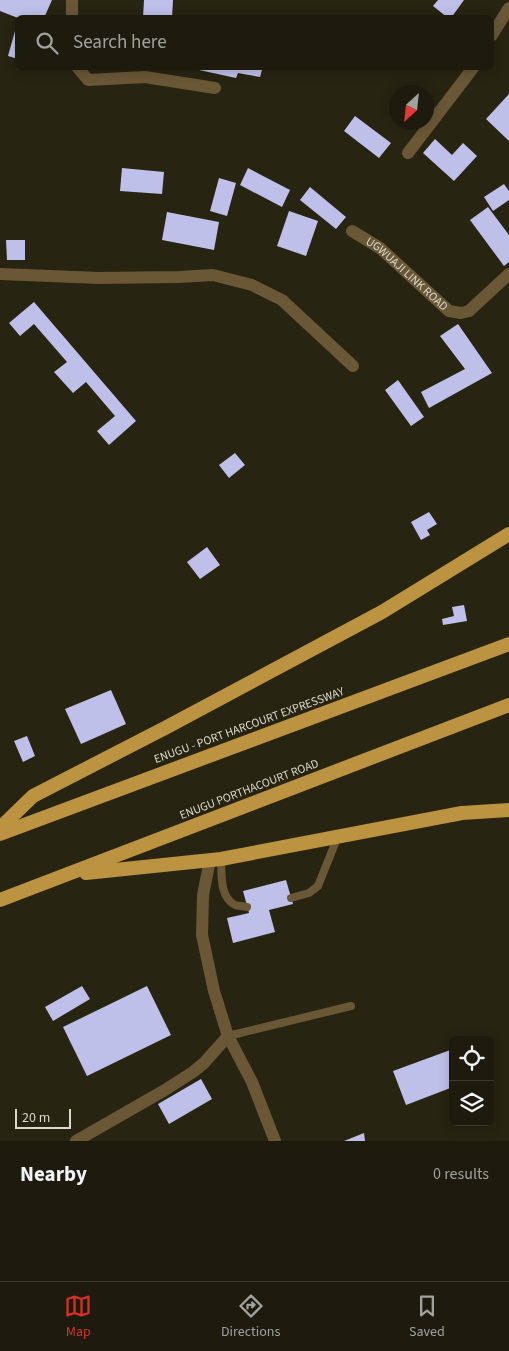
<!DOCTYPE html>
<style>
:root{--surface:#1e1b0e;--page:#2b281c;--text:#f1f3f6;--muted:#a1a19e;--line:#3c392e;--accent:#d93025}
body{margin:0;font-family:"Source Sans 3",sans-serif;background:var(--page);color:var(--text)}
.controls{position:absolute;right:15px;bottom:15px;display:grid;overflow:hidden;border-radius:8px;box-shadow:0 2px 12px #0003}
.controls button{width:45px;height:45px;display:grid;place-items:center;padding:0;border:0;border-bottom:1px solid var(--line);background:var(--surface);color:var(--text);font:25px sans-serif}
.compass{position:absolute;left:389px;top:85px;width:45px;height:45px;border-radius:50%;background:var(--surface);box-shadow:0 2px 12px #0003;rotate:207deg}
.scale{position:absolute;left:15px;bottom:12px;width:56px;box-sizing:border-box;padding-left:5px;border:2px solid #dcdace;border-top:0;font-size:14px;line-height:18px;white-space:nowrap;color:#dcdace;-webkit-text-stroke:4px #282412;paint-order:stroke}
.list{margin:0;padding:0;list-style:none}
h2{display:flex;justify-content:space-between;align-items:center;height:65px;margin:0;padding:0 20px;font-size:21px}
h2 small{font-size:16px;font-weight:400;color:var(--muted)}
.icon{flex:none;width:28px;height:28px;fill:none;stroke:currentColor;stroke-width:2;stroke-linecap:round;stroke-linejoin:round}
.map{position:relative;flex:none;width:509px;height:1141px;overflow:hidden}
.search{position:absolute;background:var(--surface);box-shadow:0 2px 12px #0003;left:15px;right:15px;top:15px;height:55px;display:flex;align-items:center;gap:12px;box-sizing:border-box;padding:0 18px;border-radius:8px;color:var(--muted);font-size:19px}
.sheet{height:140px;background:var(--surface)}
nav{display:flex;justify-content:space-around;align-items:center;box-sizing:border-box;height:70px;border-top:1px solid var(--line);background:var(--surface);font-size:14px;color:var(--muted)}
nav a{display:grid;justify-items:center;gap:2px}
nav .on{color:var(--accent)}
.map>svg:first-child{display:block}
</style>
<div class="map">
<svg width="509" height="1141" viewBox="0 0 509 1141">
<rect width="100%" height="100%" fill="#282412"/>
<g fill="#bfc0ea">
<polygon points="0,0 52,0 44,18 18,18 0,11"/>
<polygon points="144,0 173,0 172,18 143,18"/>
<polygon points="438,0 464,0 451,18 448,18 433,6"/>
<polygon points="15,31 18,31 18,59 8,56"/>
<polygon points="190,68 251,68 262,70 260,77 238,73 236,78"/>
<polygon points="509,94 509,141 486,119"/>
<polygon points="355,116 391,143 379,158 344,131"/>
<polygon points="435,139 452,155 463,143 477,156 454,181 423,153"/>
<polygon points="122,168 164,172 162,194 120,191"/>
<polygon points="248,168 290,190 282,207 240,185"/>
<polygon points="219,178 236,183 227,216 210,211"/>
<polygon points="504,184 509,191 509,200 493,211 484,197"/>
<polygon points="310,187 346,217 336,229 300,200"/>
<polygon points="488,207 509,235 509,262 504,266 470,220"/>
<polygon points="289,211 318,221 306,256 277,246"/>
<polygon points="167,212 219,222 214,250 162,240"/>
<polygon points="6,240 25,240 25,260 7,260"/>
<polygon points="34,302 136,421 109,445 97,431 115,416 86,382 73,393 54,372 67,362 34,324 20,336 9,323"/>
<polygon points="458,324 492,373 429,408 421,392 465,369 440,336"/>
<polygon points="398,380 424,417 411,426 385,390"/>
<polygon points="235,453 245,465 229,478 219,465"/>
<polygon points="429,512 437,524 427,530 430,535 421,540 411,522"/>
<polygon points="207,547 220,565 200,579 187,562"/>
<polygon points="464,605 467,621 443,625 442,619 454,616 452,607"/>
<polygon points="111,690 126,724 81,744 65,709"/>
<polygon points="27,736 35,756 23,762 14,741"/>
<polygon points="286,880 293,904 269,910 275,932 233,943 227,918 249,913 243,891"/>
<polygon points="82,986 90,999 53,1021 45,1007"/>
<polygon points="147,986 171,1035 87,1076 63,1027"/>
<polygon points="453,1049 453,1087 406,1105 393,1071"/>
<polygon points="201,1079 212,1099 169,1124 158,1104"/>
<polygon points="364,1133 365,1141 344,1141"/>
</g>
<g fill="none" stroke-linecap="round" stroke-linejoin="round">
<g stroke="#695736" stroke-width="8">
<path d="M221 859C222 873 219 897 235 905 238 906 243 906 247 907"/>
<polyline points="291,898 309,893 318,886 338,836"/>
<polyline points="228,1036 351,1006"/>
</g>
<g stroke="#695736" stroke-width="12">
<polyline points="72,18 72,0"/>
<polyline points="492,35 509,8"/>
<polyline points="78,68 88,80 145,77 215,88"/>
<polyline points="408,153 473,68"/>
<path id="s1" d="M352 231 380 248 449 311 461 313 469 311 509 274"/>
<polyline points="0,274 99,278 179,277 213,275 252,285 282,300 353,366"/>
<polyline points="210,860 203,895 202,935 214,991 228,1036 252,1082 275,1141"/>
<polyline points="76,1141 165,1090 193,1072 204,1063 228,1036"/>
</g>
<g stroke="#bc9341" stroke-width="14">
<polyline points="0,828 33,796 165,728 382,612 509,534"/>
<polyline points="0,834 509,644"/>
<polyline points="86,873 221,859 462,813 509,810"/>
<polyline points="0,900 509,705"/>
</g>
</g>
<g text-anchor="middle" stroke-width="5" stroke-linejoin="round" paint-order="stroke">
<g font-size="12" fill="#dcdace" stroke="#282412">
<text dy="4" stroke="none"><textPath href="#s1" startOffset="70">UGWUAJI LINK ROAD</textPath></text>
<text transform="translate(249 725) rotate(-20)" y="4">ENUGU - PORT HARCOURT EXPRESSWAY</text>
<text transform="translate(249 789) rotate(-21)" y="4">ENUGU PORTHACOURT ROAD</text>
</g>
</g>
</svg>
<div class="controls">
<button><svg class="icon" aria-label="locate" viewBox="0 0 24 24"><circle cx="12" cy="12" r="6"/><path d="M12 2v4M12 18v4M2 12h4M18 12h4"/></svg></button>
<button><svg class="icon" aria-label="layers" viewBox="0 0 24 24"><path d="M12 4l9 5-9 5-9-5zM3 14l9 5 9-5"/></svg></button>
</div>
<svg class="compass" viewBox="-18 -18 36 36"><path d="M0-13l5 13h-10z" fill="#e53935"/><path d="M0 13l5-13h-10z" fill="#a1a19e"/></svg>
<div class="scale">20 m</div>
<div class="search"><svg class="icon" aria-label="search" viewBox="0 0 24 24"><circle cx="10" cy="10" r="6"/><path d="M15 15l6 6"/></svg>Search here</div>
</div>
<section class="sheet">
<h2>Nearby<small>0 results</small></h2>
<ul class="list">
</ul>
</section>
<nav>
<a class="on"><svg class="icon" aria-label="map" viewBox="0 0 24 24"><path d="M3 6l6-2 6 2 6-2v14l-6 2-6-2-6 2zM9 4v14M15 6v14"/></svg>Map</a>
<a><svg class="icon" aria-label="directions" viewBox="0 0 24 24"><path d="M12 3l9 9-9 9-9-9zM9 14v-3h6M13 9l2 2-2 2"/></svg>Directions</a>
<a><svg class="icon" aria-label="saved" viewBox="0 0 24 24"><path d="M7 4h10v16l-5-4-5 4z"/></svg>Saved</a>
</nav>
